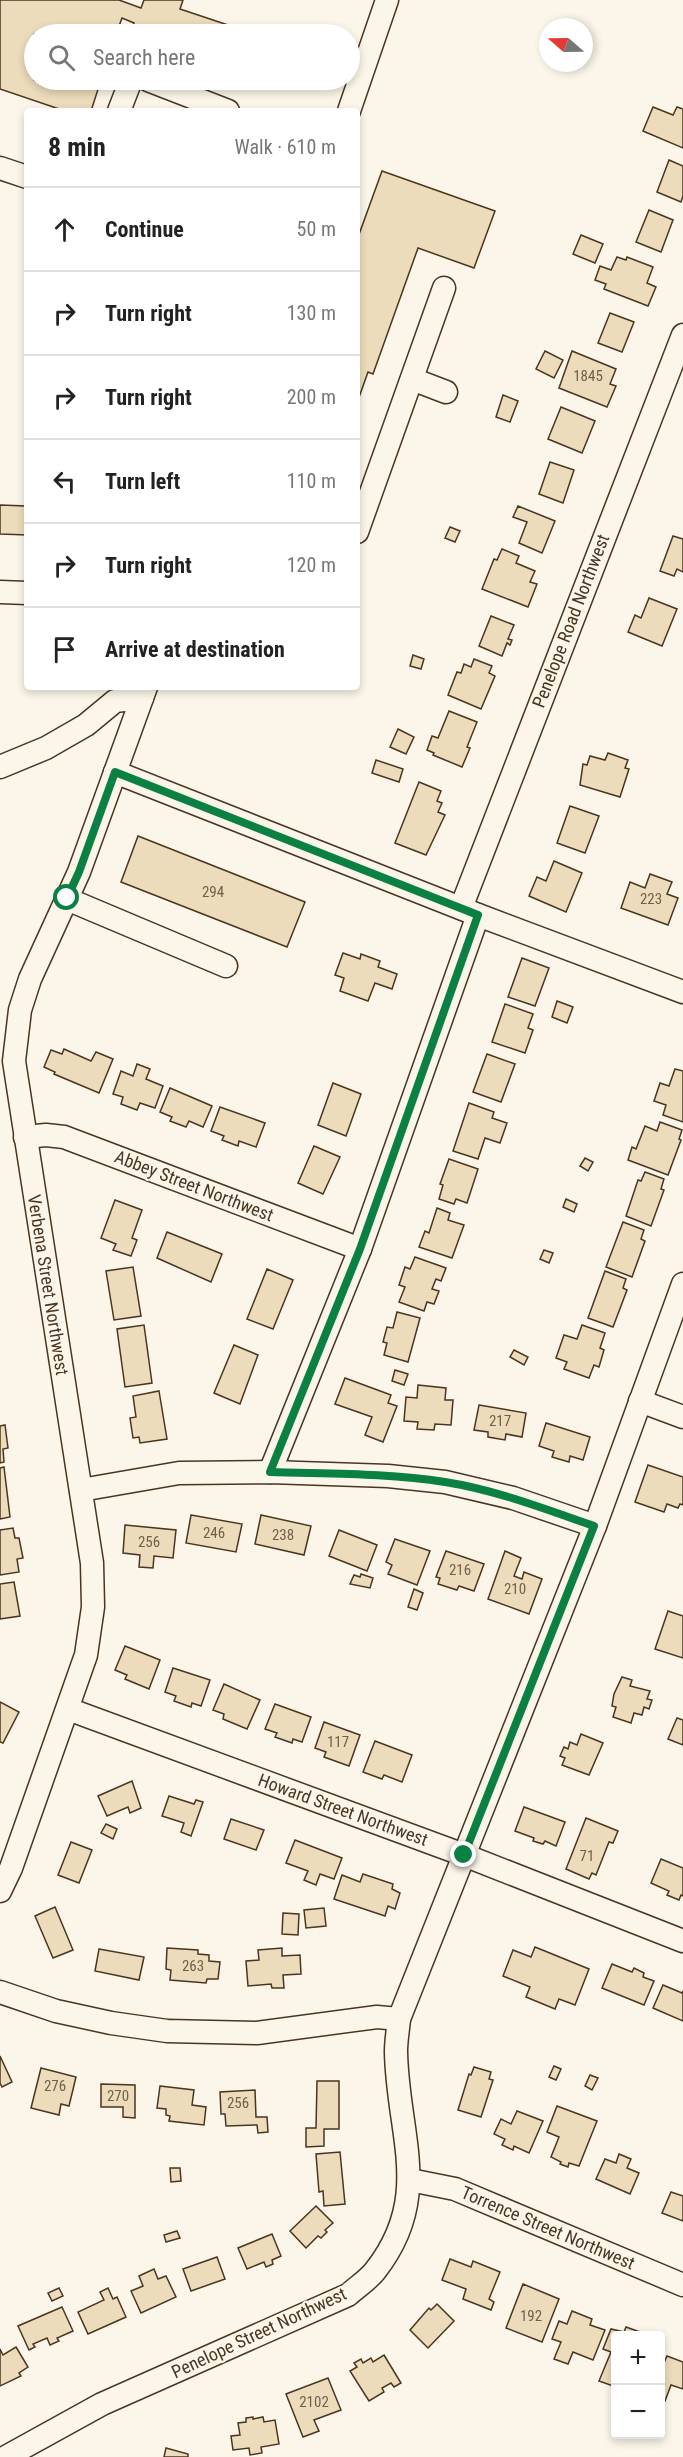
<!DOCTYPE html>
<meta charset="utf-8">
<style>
:root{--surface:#fff;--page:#f2f2f2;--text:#222;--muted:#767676;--line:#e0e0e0}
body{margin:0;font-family:"Roboto Condensed",sans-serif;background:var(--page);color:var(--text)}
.controls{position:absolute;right:18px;bottom:18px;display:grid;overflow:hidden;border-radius:6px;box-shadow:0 3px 9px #0003}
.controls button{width:54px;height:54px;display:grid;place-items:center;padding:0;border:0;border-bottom:2px solid var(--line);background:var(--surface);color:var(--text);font:30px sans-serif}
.compass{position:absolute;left:539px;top:18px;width:54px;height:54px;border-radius:50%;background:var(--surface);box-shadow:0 3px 9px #0003;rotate:290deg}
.stop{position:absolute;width:18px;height:18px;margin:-14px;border:4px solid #0b8043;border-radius:50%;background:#fff}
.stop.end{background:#0b8043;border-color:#fff;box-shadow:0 2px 6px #0008}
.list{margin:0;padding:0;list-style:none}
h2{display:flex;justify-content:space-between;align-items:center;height:78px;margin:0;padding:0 24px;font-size:26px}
h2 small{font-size:20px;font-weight:400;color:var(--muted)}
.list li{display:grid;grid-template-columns:39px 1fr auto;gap:18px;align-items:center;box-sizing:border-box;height:84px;padding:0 24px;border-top:2px solid var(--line)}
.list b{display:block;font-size:22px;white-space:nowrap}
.list em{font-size:20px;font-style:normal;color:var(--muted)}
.icon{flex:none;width:33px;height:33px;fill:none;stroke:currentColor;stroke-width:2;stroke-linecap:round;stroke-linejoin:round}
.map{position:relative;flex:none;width:683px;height:2457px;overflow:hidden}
.search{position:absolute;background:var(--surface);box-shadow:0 3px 9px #0003;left:24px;top:24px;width:336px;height:66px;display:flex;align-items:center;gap:15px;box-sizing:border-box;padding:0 21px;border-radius:33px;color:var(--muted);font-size:22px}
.panel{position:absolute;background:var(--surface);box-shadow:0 3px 9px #0003;left:24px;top:108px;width:336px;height:582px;border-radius:6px}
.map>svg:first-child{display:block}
</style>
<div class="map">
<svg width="683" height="2457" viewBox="0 0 683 2457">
<rect width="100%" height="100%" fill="#fbf6e9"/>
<g fill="#ecdcbc" stroke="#4a3520" stroke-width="1.5">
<polygon points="0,0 119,0 141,8 144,0 183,0 180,9 255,34 130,34 134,23 122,18 116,34 34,34 34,80 101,80 91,111 65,111 0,89"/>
<polygon points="653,107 673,115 677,107 683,109 683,148 643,131"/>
<polygon points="669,160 683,166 683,196 681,202 657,192"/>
<polygon points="382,171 495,211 474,268 418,248 373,374 368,372 357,403 357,240"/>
<polygon points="649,210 673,220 661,252 636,242"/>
<polygon points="581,235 603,244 595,263 573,254"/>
<polygon points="617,257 626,260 627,257 653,267 647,283 656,287 648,306 604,289 606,284 595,280 600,266 611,270"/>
<polygon points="610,313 634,322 622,352 598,343"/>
<polygon points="545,351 563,360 554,378 536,369"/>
<polygon points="572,351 616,369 610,384 616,386 607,407 559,388"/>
<polygon points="503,395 518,401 510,422 496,417"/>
<polygon points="561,407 595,421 582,453 548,439"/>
<polygon points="550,462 574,470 563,503 539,494"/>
<polygon points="0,505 26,506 27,535 0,534"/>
<polygon points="518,506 555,521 542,553 519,543 527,522 513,517"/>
<polygon points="450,527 460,531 455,542 445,538"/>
<polygon points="673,536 683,539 683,572 677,569 674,576 660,571"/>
<polygon points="502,549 519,556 516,563 535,571 530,582 537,584 528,607 482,589 494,559 497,560"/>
<polygon points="649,598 677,609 662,646 628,632 635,615 641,618"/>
<polygon points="491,616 514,625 508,639 512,640 510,645 507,643 502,656 479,646"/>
<polygon points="413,655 424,659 421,669 410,666"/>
<polygon points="474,659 492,666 489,673 495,676 481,709 448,695 457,672 461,673 464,664 471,667"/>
<polygon points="449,711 477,722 467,747 470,748 462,767 433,755 434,753 427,750 432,736 438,738"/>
<polygon points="398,729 414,737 406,754 390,747"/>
<polygon points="608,753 628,760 625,768 629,769 620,797 580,785 583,764 587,765 590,756 605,760"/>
<polygon points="376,760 403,769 399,782 372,773"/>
<polygon points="419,782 441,791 437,801 442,803 438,812 445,815 426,855 395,843"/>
<polygon points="570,806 599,816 585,853 557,843"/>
<polygon points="138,836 305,902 287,947 121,882"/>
<polygon points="554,861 582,873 566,912 529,896 537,877 546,881"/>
<polygon points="650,874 672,882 667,894 678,898 668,925 621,908 630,882 645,888"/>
<polygon points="343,953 360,959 361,954 380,961 378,967 397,974 392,989 375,983 368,1001 340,991 344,978 335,975"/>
<polygon points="522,958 549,968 535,1006 508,997"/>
<polygon points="557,1001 573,1007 567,1023 552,1017"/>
<polygon points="505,1004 533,1014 528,1028 533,1030 525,1053 492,1042"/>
<polygon points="64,1049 91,1061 96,1052 113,1059 99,1093 54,1074 55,1072 44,1067 51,1050 62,1054"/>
<polygon points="487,1054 515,1064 501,1102 473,1092"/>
<polygon points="137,1064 150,1069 146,1079 163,1086 155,1108 140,1103 137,1110 121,1104 123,1097 113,1094 121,1071 133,1076"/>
<polygon points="675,1069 683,1071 683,1122 663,1115 666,1105 654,1101 660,1083 669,1086"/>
<polygon points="333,1083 361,1094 346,1136 318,1125"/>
<polygon points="170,1088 212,1106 203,1127 189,1121 186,1127 170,1121 172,1117 160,1112"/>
<polygon points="469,1103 494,1112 492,1118 507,1123 500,1143 485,1138 478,1159 453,1151"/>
<polygon points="220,1107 265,1123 256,1147 239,1141 238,1146 222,1140 224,1136 211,1131"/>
<polygon points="660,1122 682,1130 679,1139 681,1140 668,1175 628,1160 632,1147 636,1149 645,1126 657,1131"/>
<polygon points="314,1146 340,1157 323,1194 298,1183"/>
<polygon points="585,1158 593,1162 588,1171 580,1166"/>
<polygon points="449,1159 478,1169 467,1203 456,1199 454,1204 439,1199 443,1185 440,1184"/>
<polygon points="645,1172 664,1179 661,1189 664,1190 651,1226 626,1216 638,1180 641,1181"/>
<polygon points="566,1199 577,1204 574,1212 563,1207"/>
<polygon points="115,1200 142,1210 132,1238 137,1240 131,1256 113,1250 116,1244 101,1238"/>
<polygon points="437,1208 450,1213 448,1220 464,1225 452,1258 419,1247 425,1231 429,1233"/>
<polygon points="623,1222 644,1230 641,1239 645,1241 632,1277 606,1267"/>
<polygon points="167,1232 222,1254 211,1282 157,1258"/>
<polygon points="544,1250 553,1253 549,1263 540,1259"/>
<polygon points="415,1257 446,1268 441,1281 436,1279 432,1289 439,1291 434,1304 427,1302 424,1311 399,1302 405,1287 399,1285 405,1267 410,1269"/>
<polygon points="133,1267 141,1316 114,1320 106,1271"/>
<polygon points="267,1269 293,1280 273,1329 247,1319"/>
<polygon points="605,1271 626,1279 623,1288 627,1290 613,1327 588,1318"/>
<polygon points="397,1312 420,1318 408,1362 384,1355 387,1343 383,1342 387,1327 393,1328"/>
<polygon points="144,1325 152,1383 125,1387 117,1329"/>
<polygon points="582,1325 605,1333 600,1348 604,1350 599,1367 594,1365 589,1378 564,1369 567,1362 556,1358 564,1335 577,1339"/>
<polygon points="234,1345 258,1355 240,1404 214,1393"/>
<polygon points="514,1350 528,1357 524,1365 510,1357"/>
<polygon points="395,1370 408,1374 404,1385 392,1381"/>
<polygon points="345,1378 391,1395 388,1403 397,1406 383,1442 365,1435 372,1417 335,1404"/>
<polygon points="418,1385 446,1388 445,1400 453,1400 451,1425 435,1424 434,1430 417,1429 418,1422 404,1421 406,1397 417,1398"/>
<polygon points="159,1391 167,1439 140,1443 139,1437 133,1438 130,1418 136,1417 133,1396"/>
<polygon points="479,1405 526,1413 522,1437 506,1434 505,1440 488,1437 488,1432 474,1430"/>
<polygon points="546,1423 590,1437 583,1460 570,1456 569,1462 552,1457 554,1451 539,1446"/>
<polygon points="5,1425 8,1448 3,1449 4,1462 0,1463 0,1426"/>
<polygon points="648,1465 683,1477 683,1505 680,1504 678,1508 667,1504 664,1512 635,1502"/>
<polygon points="4,1467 10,1517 0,1519 0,1468"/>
<polygon points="191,1515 242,1524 236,1552 186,1543"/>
<polygon points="261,1515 311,1526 304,1555 255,1544"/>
<polygon points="125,1525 176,1530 173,1558 154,1556 153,1568 139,1567 140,1555 123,1553"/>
<polygon points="13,1528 15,1538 19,1538 23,1558 17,1559 19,1572 0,1575 0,1530"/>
<polygon points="339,1530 377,1545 367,1571 329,1556"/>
<polygon points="395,1539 430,1551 417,1585 388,1574 392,1565 386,1562"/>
<polygon points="446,1551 484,1564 474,1591 459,1586 457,1590 438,1584 440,1578 436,1577"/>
<polygon points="505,1551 521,1558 514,1576 522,1579 524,1572 542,1579 529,1614 488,1599"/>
<polygon points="361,1574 373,1578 370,1588 350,1584 354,1575 360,1577"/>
<polygon points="14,1582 20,1616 0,1619 0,1584"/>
<polygon points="414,1589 423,1593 417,1610 408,1607"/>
<polygon points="668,1611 683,1616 683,1658 655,1649"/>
<polygon points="125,1646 160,1660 149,1689 125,1679 127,1675 115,1670"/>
<polygon points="173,1668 210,1680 201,1706 192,1703 191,1707 174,1701 176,1696 165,1692"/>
<polygon points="622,1677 632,1680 630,1686 650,1691 647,1699 652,1700 649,1709 644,1707 642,1715 634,1713 631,1723 613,1717 616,1707 612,1706 614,1694"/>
<polygon points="224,1684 260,1700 247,1729 223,1719 224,1714 213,1710"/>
<polygon points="0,1702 19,1712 3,1743 0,1742"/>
<polygon points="275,1704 311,1717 302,1742 293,1739 292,1743 275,1737 277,1733 265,1729"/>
<polygon points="677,1718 683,1720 683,1745 668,1739"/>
<polygon points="324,1722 360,1735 349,1766 324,1757 326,1752 315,1748"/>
<polygon points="581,1734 603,1743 589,1775 562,1765 565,1758 560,1756 564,1747 568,1749 570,1742 577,1745"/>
<polygon points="375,1741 412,1755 402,1782 384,1775 382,1779 363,1772"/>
<polygon points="132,1781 141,1808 130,1813 128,1807 107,1816 98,1796"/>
<polygon points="169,1796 194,1804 196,1800 203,1802 191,1836 181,1832 184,1823 162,1816"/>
<polygon points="524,1807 565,1822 556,1846 545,1841 543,1844 533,1841 534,1838 515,1831"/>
<polygon points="586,1818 618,1831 613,1843 609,1842 596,1875 592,1873 589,1879 566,1869"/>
<polygon points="231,1819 264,1830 256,1850 224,1839"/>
<polygon points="106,1824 117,1829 113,1839 101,1833"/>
<polygon points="295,1840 342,1858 334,1879 320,1874 316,1885 304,1880 308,1871 286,1863"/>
<polygon points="71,1842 92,1850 79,1883 58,1875"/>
<polygon points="661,1859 683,1868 683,1896 681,1895 679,1900 667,1895 669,1891 651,1883"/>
<polygon points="363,1874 393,1884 392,1889 400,1893 395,1909 388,1906 385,1916 334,1899 342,1875 360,1882"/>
<polygon points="55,1907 73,1950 53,1958 35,1916"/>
<polygon points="324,1908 326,1926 306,1928 304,1910"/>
<polygon points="283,1913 299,1914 298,1935 282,1934"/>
<polygon points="535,1947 589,1969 575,2005 559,1999 555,2009 526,1997 530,1987 503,1976 513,1950 531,1957"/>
<polygon points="167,1948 198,1950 198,1954 209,1955 209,1961 220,1962 218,1979 207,1979 206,1983 170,1980 171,1970 166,1969"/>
<polygon points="282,1948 282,1956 300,1955 301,1974 283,1975 284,1988 272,1988 271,1984 248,1986 246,1961 259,1960 258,1950"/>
<polygon points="99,1949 144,1957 139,1980 95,1971"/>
<polygon points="612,1964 632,1972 634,1968 644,1973 643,1977 654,1981 644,2005 602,1988"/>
<polygon points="663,1985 682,1993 683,1991 683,2021 653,2008"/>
<polygon points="0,2056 12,2082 2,2087 0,2083"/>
<polygon points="554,2066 561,2069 556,2080 549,2077"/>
<polygon points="474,2067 491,2072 489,2079 493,2080 481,2117 458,2110 469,2074 471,2075"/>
<polygon points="41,2068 76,2077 69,2106 61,2104 59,2115 31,2108"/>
<polygon points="590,2075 598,2078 592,2090 585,2086"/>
<polygon points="317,2081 339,2081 339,2129 324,2129 324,2146 306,2147 306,2128 316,2128"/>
<polygon points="101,2084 135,2085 135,2118 123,2117 123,2107 101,2107"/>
<polygon points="160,2086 194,2090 192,2105 206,2107 204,2125 169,2121 170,2116 166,2115 166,2109 157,2108"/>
<polygon points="255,2090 256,2117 267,2117 268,2132 258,2133 257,2125 226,2126 225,2114 221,2114 220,2092"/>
<polygon points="557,2106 597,2121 579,2166 569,2163 568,2167 560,2164 561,2162 551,2157 559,2137 547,2132"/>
<polygon points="517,2111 543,2121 529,2153 514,2146 513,2150 502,2145 505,2139 494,2134 501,2119 511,2124"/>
<polygon points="340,2152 345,2204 324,2206 323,2191 319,2192 316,2154"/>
<polygon points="619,2154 631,2159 627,2168 639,2173 630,2194 596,2179 605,2159 616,2163"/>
<polygon points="170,2168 180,2168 181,2181 171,2182"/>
<polygon points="671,2192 683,2196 683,2221 662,2213"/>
<polygon points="316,2206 333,2223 325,2230 327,2232 321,2238 318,2236 306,2248 290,2231"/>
<polygon points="177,2231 180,2238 166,2242 164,2235"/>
<polygon points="272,2234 281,2256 272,2260 273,2264 266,2267 264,2262 247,2269 238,2248"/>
<polygon points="217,2257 225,2279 191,2291 183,2269"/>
<polygon points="450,2259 471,2267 473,2261 500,2272 489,2299 494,2302 491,2310 463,2299 466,2289 442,2280"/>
<polygon points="154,2269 158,2279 166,2276 176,2297 141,2313 131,2291 143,2286 139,2276"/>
<polygon points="523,2284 559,2299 542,2342 506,2328"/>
<polygon points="59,2288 63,2296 52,2301 48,2293"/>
<polygon points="108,2288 113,2299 117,2297 126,2317 88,2334 78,2312 104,2300 100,2292"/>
<polygon points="437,2304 454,2321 428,2348 410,2330 429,2308 431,2310"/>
<polygon points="62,2307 73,2331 57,2338 59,2341 50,2345 47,2338 33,2344 35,2347 29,2350 18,2326"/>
<polygon points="572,2311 592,2319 590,2325 605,2330 593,2360 573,2352 568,2364 554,2359 561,2342 552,2339 559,2321 567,2324"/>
<polygon points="626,2327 643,2333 642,2336 616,2336 616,2387 599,2381 611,2352 603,2349 611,2329 624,2332"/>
<polygon points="16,2347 28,2367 19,2373 21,2376 0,2386 0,2349 3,2355"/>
<polygon points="384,2355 401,2383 394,2387 391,2383 382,2388 384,2392 369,2401 350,2371 357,2367 354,2363 361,2359 363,2363 371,2358 373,2362"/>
<polygon points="667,2356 683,2362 683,2389 671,2385 665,2401 660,2399 660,2372"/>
<polygon points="328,2378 341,2410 314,2420 319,2431 303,2437 286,2394"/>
<polygon points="253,2417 253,2419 263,2417 264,2422 275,2420 279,2444 261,2447 262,2453 250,2455 249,2448 233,2450 231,2436 240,2435 238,2423 246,2422 246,2418"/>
<polygon points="166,2448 188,2454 188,2457 164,2457"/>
</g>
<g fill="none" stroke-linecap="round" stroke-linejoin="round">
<defs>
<g id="minor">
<polyline points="148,80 228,111"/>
<polyline points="119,111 131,80"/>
<polyline points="349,111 387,0"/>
<polyline points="0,168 27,177"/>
<polyline points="412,379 446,392"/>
<polyline points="357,532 444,288"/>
<polyline points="0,592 27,593"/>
<polyline points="0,767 46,748 86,725 115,701 142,698"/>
<polyline points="115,772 478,915 683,992"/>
<polyline points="67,899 226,966"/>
<polyline points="461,908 683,335"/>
<polyline points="25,1137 46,1135 64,1137 360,1249"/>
<polyline points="640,1401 683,1417"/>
<polyline points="270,1472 360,1249 478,915"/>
<polyline points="81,1490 179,1473 270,1472 388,1476 445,1482 513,1498 595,1526"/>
<polyline points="68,1709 464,1855 683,1941"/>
<polyline points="0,1891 11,1868 86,1655 93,1607 92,1563 14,1061 20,1010 30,979 79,872 146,687"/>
<polyline points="0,1992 56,2011 111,2023 167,2031 257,2033 377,2017 399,2019"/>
<polyline points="410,2180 455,2189 683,2285"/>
<path d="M6 2457 102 2404 348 2295C357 2287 368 2280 375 2271 434 2196 397 2134 396 2051 396 2041 398 2030 399 2019L595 1526 683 1284"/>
</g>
</defs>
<use href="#minor" stroke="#4a3520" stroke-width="25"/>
<use href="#minor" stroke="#fbf6e9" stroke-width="22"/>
</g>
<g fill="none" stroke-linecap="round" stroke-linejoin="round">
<path stroke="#0b8043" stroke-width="8" d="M67 898 79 872 115 772 478 915 360 1249 270 1472C328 1474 387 1473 445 1482 496 1490 545 1509 594 1526L464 1855"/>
</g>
<g text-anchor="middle" stroke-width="4.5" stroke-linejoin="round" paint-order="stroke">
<g font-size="15" fill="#725f47">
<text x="588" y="381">1845</text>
<text x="213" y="897">294</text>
<text x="651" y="904">223</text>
<text x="500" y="1426">217</text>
<text x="214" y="1538">246</text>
<text x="283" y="1540">238</text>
<text x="149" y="1547">256</text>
<text x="460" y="1575">216</text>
<text x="515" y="1594">210</text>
<text x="338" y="1747">117</text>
<text x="587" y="1861">71</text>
<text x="193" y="1971">263</text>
<text x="55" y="2091">276</text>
<text x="118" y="2101">270</text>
<text x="238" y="2108">256</text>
<text x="531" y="2321">192</text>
<text x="314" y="2407">2102</text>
</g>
<g font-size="18" fill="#4a3520" stroke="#fbf6e9">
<text transform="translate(571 621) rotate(-69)" y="6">Penelope Road Northwest</text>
<text transform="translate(194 1186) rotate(21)" y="6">Abbey Street Northwest</text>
<text transform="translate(48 1285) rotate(81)" y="6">Verbena Street Northwest</text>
<text transform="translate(343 1810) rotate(20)" y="6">Howard Street Northwest</text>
<text transform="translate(548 2228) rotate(23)" y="6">Torrence Street Northwest</text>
<text transform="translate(259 2333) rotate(-25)" y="6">Penelope Street Northwest</text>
</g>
</g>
</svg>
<div class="controls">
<button>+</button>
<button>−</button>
</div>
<svg class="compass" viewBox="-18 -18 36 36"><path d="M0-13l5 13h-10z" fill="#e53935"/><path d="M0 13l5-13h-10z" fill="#767676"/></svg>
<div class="stop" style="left:67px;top:898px"></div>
<div class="stop end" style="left:464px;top:1855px"></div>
<div class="search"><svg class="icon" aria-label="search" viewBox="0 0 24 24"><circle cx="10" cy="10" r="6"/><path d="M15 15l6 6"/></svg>Search here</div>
<section class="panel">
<h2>8 min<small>Walk · 610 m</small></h2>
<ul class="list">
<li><svg class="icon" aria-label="ahead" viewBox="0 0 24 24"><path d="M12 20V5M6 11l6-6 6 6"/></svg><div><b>Continue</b></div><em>50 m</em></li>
<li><svg class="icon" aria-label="right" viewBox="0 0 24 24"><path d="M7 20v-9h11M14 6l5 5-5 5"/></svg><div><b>Turn right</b></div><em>130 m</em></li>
<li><svg class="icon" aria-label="right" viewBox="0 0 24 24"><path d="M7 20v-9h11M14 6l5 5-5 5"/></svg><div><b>Turn right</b></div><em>200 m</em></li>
<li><svg class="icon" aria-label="left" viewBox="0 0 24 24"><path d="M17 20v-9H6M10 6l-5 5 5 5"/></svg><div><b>Turn left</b></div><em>110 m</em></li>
<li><svg class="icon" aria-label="right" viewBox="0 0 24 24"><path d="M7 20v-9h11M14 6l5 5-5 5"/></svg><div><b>Turn right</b></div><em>120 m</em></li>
<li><svg class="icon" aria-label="arrive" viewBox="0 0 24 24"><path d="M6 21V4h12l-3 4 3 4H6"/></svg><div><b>Arrive at destination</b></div></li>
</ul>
</section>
</div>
